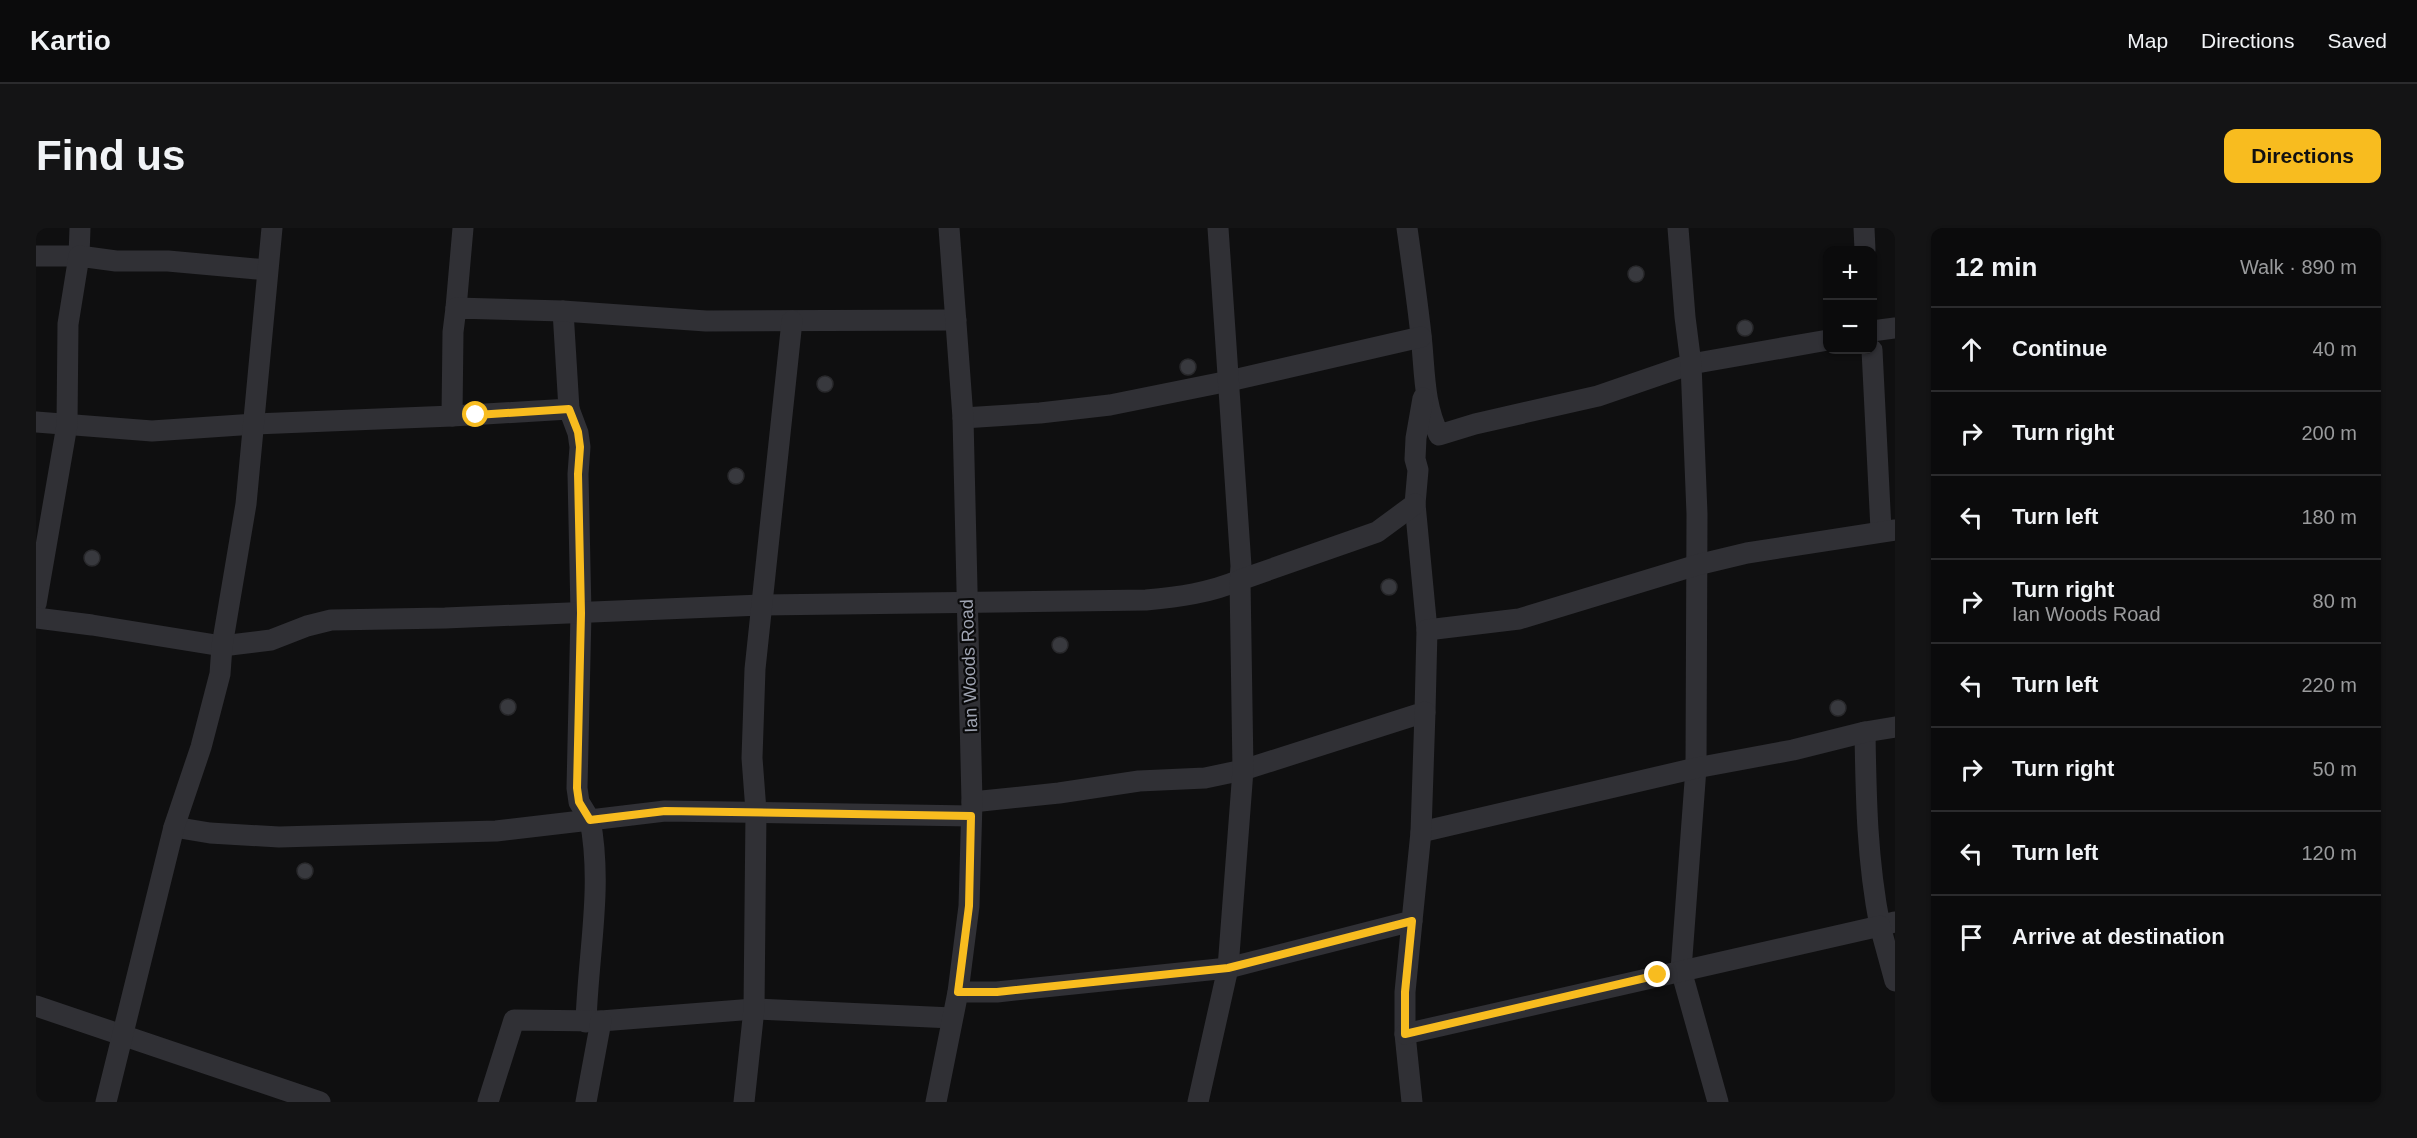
<!DOCTYPE html>
<meta charset="utf-8">
<style>
:root{--surface:#0b0b0c;--page:#141415;--text:#f1f3f6;--muted:#9a9b9d;--line:#2b2b2d;--accent:#f8bc1f}
body{margin:0;font-family:Arial,sans-serif;background:var(--page);color:var(--text)}
.controls{position:absolute;right:18px;top:18px;display:grid;overflow:hidden;border-radius:12px;box-shadow:0 2px 4px #0004}
.controls button{width:54px;height:54px;display:grid;place-items:center;padding:0;border:0;border-bottom:2px solid var(--line);background:var(--surface);color:var(--text);font:30px sans-serif}
.stop{position:absolute;width:18px;height:18px;margin:-14px;border:4px solid #f8bc1f;border-radius:50%;background:#fff}
.stop.end{background:#f8bc1f;border-color:#fff;box-shadow:0 2px 6px #0008}
.list{margin:0;padding:0;list-style:none}
h2{display:flex;justify-content:space-between;align-items:center;height:78px;margin:0;padding:0 24px;font-size:26px}
h2 small{font-size:20px;font-weight:400;color:var(--muted)}
.list li{display:grid;grid-template-columns:39px 1fr auto;gap:18px;align-items:center;box-sizing:border-box;height:84px;padding:0 24px;border-top:2px solid var(--line)}
.list b{display:block;font-size:22px;white-space:nowrap}
.list p{margin:0;font-size:20px;white-space:nowrap;color:var(--muted)}
.list em{font-size:20px;font-style:normal;color:var(--muted)}
.icon{flex:none;width:33px;height:33px;fill:none;stroke:currentColor;stroke-width:2;stroke-linecap:round;stroke-linejoin:round}
.map{position:relative;flex:none;width:1859px;height:874px;overflow:hidden;border-radius:12px}
header{display:flex;align-items:center;gap:36px;box-sizing:border-box;height:84px;padding:0 30px;background:var(--surface);border-bottom:2px solid var(--line)}
header strong{font-size:28px}
nav{display:flex;gap:33px;margin-inline-start:auto;font-size:21px}
.intro{display:flex;align-items:center;justify-content:space-between;box-sizing:border-box;height:144px;padding:0 36px}
h1{margin:0;font-size:42px}
.button{padding:15px 27px;border-radius:12px;background:var(--accent);color:#111;font-size:21px;font-weight:700}
main{display:flex;gap:36px;padding:0 36px}
aside{flex:1;background:var(--surface);border-radius:12px;box-shadow:0 2px 4px #0004}
.map>svg:first-child{display:block}
</style>
<header>
<strong>Kartio</strong>
<nav><a>Map</a><a>Directions</a><a>Saved</a></nav>
</header>
<div class="intro"><h1>Find us</h1><a class="button">Directions</a></div>
<main>
<div class="map">
<svg width="1859" height="874" viewBox="0 0 1859 874">
<rect width="100%" height="100%" fill="#0f0f10"/>
<g fill="#38393e" stroke="#29292c" stroke-width="1.5">
<circle cx="1600" cy="46" r="8"/>
<circle cx="1709" cy="100" r="8"/>
<circle cx="1152" cy="139" r="8"/>
<circle cx="789" cy="156" r="8"/>
<circle cx="700" cy="248" r="8"/>
<circle cx="56" cy="330" r="8"/>
<circle cx="1353" cy="359" r="8"/>
<circle cx="1024" cy="417" r="8"/>
<circle cx="472" cy="479" r="8"/>
<circle cx="1802" cy="480" r="8"/>
<circle cx="269" cy="643" r="8"/>
</g>
<g fill="none" stroke-linecap="round" stroke-linejoin="round">
<g stroke="#303035" stroke-width="21">
<path d="M1371 0C1376 36 1381 71 1385 107 1389 142 1387 175 1403 207L1439 196 1562 168 1655 136 1792 112"/>
<polyline points="1642,0 1649,89 1655,136 1661,286 1660,540 1645,742 1682,874"/>
<polyline points="1828,0 1829,22"/>
<polyline points="0,28 43,28 44,0"/>
<polyline points="420,80 427,0"/>
<polyline points="1836,103 1859,100"/>
<polyline points="1836,122 1845,302"/>
<polyline points="1387,170 1380,210 1379,231 1382,242 1379,276 1391,402"/>
<polyline points="533,181 542,205 544,219 542,246 545,385 541,560 543,574 554,592 629,583 935,588"/>
<polyline points="416,188 533,181 527,83"/>
<polyline points="927,190 1004,185 1074,177 1193,153 1385,109"/>
<polyline points="0,194 116,203 219,196 416,188 417,104 420,80 527,83 670,93 920,92"/>
<polyline points="0,376 31,197 32,96 43,28 80,33 132,33 231,42"/>
<path d="M0 390 56 397 186 418 235 412 271 398 295 392 409 390 725 377 1110 372C1143 369 1173 365 1204 352L1205 338 1182 0"/>
<path d="M1829 504C1830 571 1831 632 1844 698L1859 694"/>
<polyline points="936,574 1023,565 1103,553 1169,550 1207,542 1389,484 1391,402 1483,391 1661,337 1711,325 1859,302"/>
<path d="M138 599 174 605 243 609 460 603 554 592C567 658 552 727 550 794"/>
<polyline points="1385,604 1660,540 1757,522 1829,504 1859,499"/>
<polyline points="1376,693 1369,764 1369,806 1376,874"/>
<polyline points="922,764 961,764 1192,740 1376,693 1385,604 1389,484"/>
<polyline points="0,778 284,874"/>
<polyline points="1369,806 1844,698 1859,753"/>
<polyline points="70,874 138,599 165,519 184,446 186,418 210,276 236,0"/>
<polyline points="452,874 478,792 565,793 718,781 916,790"/>
<polyline points="550,874 565,793"/>
<polyline points="708,874 718,781 720,583 716,530 719,441 756,93"/>
<polyline points="900,874 922,764 933,678 936,574 927,190 913,0"/>
<polyline points="1162,874 1192,740 1207,542 1204,352 1341,304 1379,276"/>
</g>
</g>
<g fill="none" stroke-linecap="round" stroke-linejoin="round">
<polyline stroke="#f8bc1f" stroke-width="8" points="440,187 533,181 542,204 544,219 542,246 545,385 541,560 543,574 554,592 629,583 935,588 933,678 922,764 961,764 1192,740 1376,693 1369,764 1369,806 1622,747"/>
</g>
<g text-anchor="middle" stroke-width="4.5" stroke-linejoin="round" paint-order="stroke">
<g font-size="18" fill="#9fa4b2" stroke="#0a0a0b">
<text transform="translate(933 438) rotate(-92)" y="6">Ian Woods Road</text>
</g>
</g>
</svg>
<div class="controls">
<button>+</button>
<button>−</button>
</div>
<div class="stop" style="left:440px;top:187px"></div>
<div class="stop end" style="left:1622px;top:747px"></div>
</div>
<aside>
<h2>12 min<small>Walk · 890 m</small></h2>
<ul class="list">
<li><svg class="icon" aria-label="ahead" viewBox="0 0 24 24"><path d="M12 20V5M6 11l6-6 6 6"/></svg><div><b>Continue</b></div><em>40 m</em></li>
<li><svg class="icon" aria-label="right" viewBox="0 0 24 24"><path d="M7 20v-9h11M14 6l5 5-5 5"/></svg><div><b>Turn right</b></div><em>200 m</em></li>
<li><svg class="icon" aria-label="left" viewBox="0 0 24 24"><path d="M17 20v-9H6M10 6l-5 5 5 5"/></svg><div><b>Turn left</b></div><em>180 m</em></li>
<li><svg class="icon" aria-label="right" viewBox="0 0 24 24"><path d="M7 20v-9h11M14 6l5 5-5 5"/></svg><div><b>Turn right</b><p>Ian Woods Road</p></div><em>80 m</em></li>
<li><svg class="icon" aria-label="left" viewBox="0 0 24 24"><path d="M17 20v-9H6M10 6l-5 5 5 5"/></svg><div><b>Turn left</b></div><em>220 m</em></li>
<li><svg class="icon" aria-label="right" viewBox="0 0 24 24"><path d="M7 20v-9h11M14 6l5 5-5 5"/></svg><div><b>Turn right</b></div><em>50 m</em></li>
<li><svg class="icon" aria-label="left" viewBox="0 0 24 24"><path d="M17 20v-9H6M10 6l-5 5 5 5"/></svg><div><b>Turn left</b></div><em>120 m</em></li>
<li><svg class="icon" aria-label="arrive" viewBox="0 0 24 24"><path d="M6 21V4h12l-3 4 3 4H6"/></svg><div><b>Arrive at destination</b></div></li>
</ul>
</aside>
</main>
